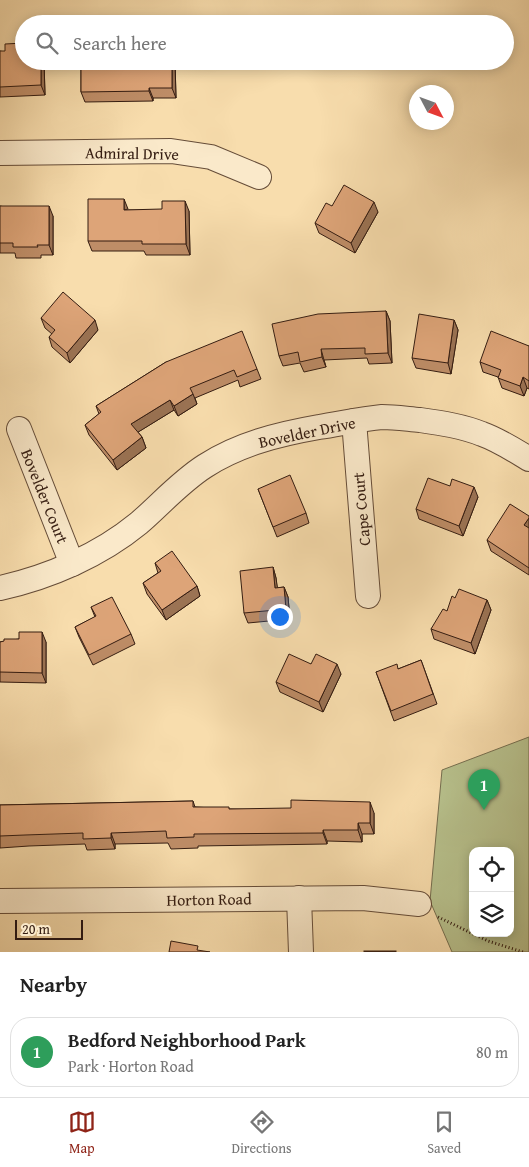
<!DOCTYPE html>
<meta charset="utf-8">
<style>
:root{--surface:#fff;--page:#f6f6f6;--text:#222;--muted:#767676;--line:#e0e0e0;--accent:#8f2418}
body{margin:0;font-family:"Gentium Book Plus",serif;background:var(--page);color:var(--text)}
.controls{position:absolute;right:15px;bottom:15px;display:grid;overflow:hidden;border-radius:10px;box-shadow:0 2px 12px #0003}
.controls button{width:45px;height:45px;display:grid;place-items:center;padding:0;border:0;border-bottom:1px solid var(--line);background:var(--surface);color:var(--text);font:25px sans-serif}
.compass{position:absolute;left:409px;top:85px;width:45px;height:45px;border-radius:50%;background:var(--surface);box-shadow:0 2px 12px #0003;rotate:131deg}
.scale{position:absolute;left:15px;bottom:12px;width:68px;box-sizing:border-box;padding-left:5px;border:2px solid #341c11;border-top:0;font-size:14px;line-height:18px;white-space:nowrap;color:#341c11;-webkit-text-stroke:4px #fae9ca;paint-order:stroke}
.you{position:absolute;left:279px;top:616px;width:18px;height:18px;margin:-12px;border:4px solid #fff;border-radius:50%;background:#1a73e8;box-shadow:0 0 0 8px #1a73e833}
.badge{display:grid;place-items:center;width:32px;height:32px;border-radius:50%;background:var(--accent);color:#fff;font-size:16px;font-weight:700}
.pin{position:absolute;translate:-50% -41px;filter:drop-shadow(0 1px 2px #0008)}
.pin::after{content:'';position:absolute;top:26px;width:18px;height:15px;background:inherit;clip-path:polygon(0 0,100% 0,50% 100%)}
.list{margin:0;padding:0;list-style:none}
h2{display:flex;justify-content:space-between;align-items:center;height:65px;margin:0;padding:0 20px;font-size:21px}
h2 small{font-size:16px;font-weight:400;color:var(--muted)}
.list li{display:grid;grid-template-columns:32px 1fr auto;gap:15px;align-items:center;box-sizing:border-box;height:70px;margin:0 10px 10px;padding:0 10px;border:1px solid var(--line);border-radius:20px}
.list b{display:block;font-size:19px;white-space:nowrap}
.list p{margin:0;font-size:16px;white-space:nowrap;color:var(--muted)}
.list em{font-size:16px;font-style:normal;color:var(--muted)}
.icon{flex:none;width:28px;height:28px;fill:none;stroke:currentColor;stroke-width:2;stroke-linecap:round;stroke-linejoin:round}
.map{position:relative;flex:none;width:529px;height:952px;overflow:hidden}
.search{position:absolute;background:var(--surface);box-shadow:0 2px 12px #0003;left:15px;right:15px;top:15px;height:55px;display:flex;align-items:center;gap:12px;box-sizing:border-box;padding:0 18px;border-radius:28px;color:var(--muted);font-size:19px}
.sheet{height:145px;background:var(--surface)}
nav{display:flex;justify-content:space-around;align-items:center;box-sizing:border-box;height:70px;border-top:1px solid var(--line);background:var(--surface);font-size:14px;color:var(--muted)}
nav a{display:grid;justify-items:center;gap:2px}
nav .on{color:var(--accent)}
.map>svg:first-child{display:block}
</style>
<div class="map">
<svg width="529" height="952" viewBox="0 0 529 952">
<rect width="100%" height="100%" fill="#f8ddad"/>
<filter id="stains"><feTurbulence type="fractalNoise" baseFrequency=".004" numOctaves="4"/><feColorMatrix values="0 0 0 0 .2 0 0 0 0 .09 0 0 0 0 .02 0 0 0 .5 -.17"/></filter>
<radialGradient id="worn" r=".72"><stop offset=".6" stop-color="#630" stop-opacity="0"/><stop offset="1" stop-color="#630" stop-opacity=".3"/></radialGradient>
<path fill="#b8c28e" stroke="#766f50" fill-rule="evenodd" d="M529 737V952H452L430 901 442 770ZM473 851H510V933H473Z"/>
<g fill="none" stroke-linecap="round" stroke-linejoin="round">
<defs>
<g id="street">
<polyline points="0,153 171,151 211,157 259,177"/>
<polyline points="354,421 368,596"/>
<polyline points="19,429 72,564"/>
<path d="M0 588C50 577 100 555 139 523 161 504 180 482 205 466 239 444 279 434 319 427 339 424 361 419 382 417 394 417 408 419 420 420 441 423 462 426 482 434 499 440 514 450 529 459"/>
<polyline points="299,898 301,952"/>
<polyline points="0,901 363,898 419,904"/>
</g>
</defs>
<use href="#street" stroke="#654c38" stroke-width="26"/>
<polyline stroke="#341c11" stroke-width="3" stroke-dasharray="1 2.5" stroke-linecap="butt" points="438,917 488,941 523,952"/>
<use href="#street" stroke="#fae9ca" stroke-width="24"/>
</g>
<g fill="#be8d67" stroke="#341c11">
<polygon points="0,51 44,61 45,95 0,97"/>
<polygon points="81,61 175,61 176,98 153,98 153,101 85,102 81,92"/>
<polygon points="0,206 53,216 53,255 41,255 41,258 16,258 15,253 0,253"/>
<polygon points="332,206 378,212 355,253 319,233 315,223"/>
<polygon points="128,210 189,211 190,255 146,255 144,251 92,251 88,241"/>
<polygon points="386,311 390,321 392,363 369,364 367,358 324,360 326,367 304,372 300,363 283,366 279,356"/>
<polygon points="41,318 98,330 70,363 52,347 49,337 52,334 45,328"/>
<polygon points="454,320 458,330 451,374 416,368 412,358"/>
<polygon points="529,346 529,389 527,388 524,396 502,388 498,377 483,372 480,362"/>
<polygon points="166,362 257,369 261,379 240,387 238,380 195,398 197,404 178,416 174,410 138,432 142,437 146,448 117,470 89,435 85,425 99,414 96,406"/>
<polygon points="258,489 306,513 309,523 277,537"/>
<polygon points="478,497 463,536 419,519 416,509"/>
<polygon points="529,518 529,575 491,551 487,540"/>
<polygon points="155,563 197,586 200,596 166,620 147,594 143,583 158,573"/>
<polygon points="273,567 276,578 277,588 284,587 288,597 290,619 248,623 244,613"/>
<polygon points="455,598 487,600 491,610 475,654 434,639 431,629 447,611"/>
<polygon points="91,607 131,634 135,644 93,665 79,637 75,627 95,617"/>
<polygon points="19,639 46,642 46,683 0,682 0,642"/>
<polygon points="421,660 437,704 394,721 376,672 398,669"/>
<polygon points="311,664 341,674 323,712 280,692 276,682"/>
<polygon points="193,801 195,807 230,809 374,813 374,834 362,834 362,842 327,841 327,844 198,846 198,848 171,849 168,843 115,844 115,849 87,850 85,844 29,846 0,848 0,805"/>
</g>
<g fill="#9b7354" stroke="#341c11">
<polygon points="41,61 44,61 45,95 41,85"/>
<polygon points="172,61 175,61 176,98 172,88"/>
<polygon points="149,88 153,98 153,101 149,91"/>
<polygon points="124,199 128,209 124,210"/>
<polygon points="185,201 189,211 190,255 186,244"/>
<polygon points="374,202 378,212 355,253 351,243"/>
<polygon points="49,206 53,216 53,255 49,245"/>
<polygon points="386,311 390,321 392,363 388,353"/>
<polygon points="95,320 98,330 70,363 67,353"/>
<polygon points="454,320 458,330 451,374 448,363"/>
<polygon points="321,349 324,360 326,367 322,357"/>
<polygon points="523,377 527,388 524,396 520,386"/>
<polygon points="193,394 197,404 178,416 174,406"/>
<polygon points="170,400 174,410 135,434 131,424"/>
<polygon points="142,437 146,448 117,470 113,460"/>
<polygon points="474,487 478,497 463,536 459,526"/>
<polygon points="529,518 529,534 524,525"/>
<polygon points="273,567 276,578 279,598 275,588"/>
<polygon points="197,586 200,596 166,620 162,610"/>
<polygon points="284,587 288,597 290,619 286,609"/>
<polygon points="487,600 491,610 475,654 471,643"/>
<polygon points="42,632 46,642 46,683 42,673"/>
<polygon points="337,664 341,674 323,712 319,702"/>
<polygon points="370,802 374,813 374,834 370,823"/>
<polygon points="358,823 362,834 362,842 358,830"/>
<polygon points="323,830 327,841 327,844 323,833"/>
<polygon points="111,833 115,844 115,849 111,838"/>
</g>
<g fill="#dda478" stroke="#341c11">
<polygon points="24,43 24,61 41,61 41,85 0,87 0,51 5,51 5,44"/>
<polygon points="81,61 172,61 172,88 149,88 149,91 81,92"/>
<polygon points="344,185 374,202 351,243 315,223 326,203 332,206"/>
<polygon points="88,199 124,199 124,210 162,209 162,201 185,201 186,244 142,244 142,241 88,241"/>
<polygon points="0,206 49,206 49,245 37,245 38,247 13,247 13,243 0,243"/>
<polygon points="63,292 95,320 67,353 49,337 55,330 41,318"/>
<polygon points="386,311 388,353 365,354 365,348 321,349 322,357 300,362 298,352 279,356 272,324 318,314"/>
<polygon points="419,314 454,320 448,363 412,358"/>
<polygon points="242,331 257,369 237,377 234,370 190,388 193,394 174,406 170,400 131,424 142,437 113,460 85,425 101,412 96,406 166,362"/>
<polygon points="491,331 529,346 529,381 523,377 520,386 498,378 501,370 480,362"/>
<polygon points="290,475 306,513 273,527 258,489"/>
<polygon points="428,478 450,486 452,479 474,487 459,526 416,509"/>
<polygon points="510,504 529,516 529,518 524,525 529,528 529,568 487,540"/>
<polygon points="172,551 197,586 162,610 143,583 161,571 155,563"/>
<polygon points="273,567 275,588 284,587 286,609 244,613 240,571"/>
<polygon points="459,589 487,600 471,643 431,629 443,609 447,611 452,596 455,598"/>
<polygon points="112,597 131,634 89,655 75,627 96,616 91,607"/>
<polygon points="19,632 42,632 42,673 0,672 0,642 4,641 4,639 19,639"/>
<polygon points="289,654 311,664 316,654 337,664 319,702 276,682"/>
<polygon points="421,660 433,694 391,711 376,672 397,664 398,669"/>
<polygon points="291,800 370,802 370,823 358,823 358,830 323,830 323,833 194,834 194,837 167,838 166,831 111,833 111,838 83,839 83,833 25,835 0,836 0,805 193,801 193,807 229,807 229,809 291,808"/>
<polygon points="171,941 198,946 197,950 210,952 169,952"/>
<rect x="364" y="951" width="32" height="1"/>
</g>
<g text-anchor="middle" stroke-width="4" stroke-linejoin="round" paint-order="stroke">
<g font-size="16" fill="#341c11" stroke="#fae9ca">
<text transform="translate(132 153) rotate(1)" y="6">Admiral Drive</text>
<text transform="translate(307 432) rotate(-12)" y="6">Bovelder Drive</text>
<text transform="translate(45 496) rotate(68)" y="6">Bovelder Court</text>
<text transform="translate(361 509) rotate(-95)" y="6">Cape Court</text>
<text transform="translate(209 899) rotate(-1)" y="6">Horton Road</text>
</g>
</g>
<rect width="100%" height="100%" filter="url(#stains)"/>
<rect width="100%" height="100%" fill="url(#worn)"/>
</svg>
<div class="controls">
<button><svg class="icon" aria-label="locate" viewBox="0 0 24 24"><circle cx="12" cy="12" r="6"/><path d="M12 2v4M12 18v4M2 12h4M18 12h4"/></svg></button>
<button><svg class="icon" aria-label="layers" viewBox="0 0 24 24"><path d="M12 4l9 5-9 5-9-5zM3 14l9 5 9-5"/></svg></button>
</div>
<svg class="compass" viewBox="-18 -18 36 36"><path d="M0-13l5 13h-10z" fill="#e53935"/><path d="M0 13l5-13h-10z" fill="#767676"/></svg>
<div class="scale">20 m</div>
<div class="you"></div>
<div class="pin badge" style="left:484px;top:810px;background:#2e9e5b">1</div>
<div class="search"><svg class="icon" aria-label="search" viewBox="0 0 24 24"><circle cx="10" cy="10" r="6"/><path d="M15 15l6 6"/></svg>Search here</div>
</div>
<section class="sheet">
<h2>Nearby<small></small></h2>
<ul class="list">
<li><span class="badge" style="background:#2e9e5b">1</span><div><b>Bedford Neighborhood Park</b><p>Park · Horton Road</p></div><em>80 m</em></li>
</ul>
</section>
<nav>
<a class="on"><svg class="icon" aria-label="map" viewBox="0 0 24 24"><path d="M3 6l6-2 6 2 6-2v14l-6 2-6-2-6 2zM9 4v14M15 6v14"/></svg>Map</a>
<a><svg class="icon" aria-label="directions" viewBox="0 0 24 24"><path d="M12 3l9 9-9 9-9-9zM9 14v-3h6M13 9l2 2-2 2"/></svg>Directions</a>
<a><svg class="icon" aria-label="saved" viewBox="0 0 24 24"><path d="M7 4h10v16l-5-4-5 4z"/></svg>Saved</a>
</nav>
